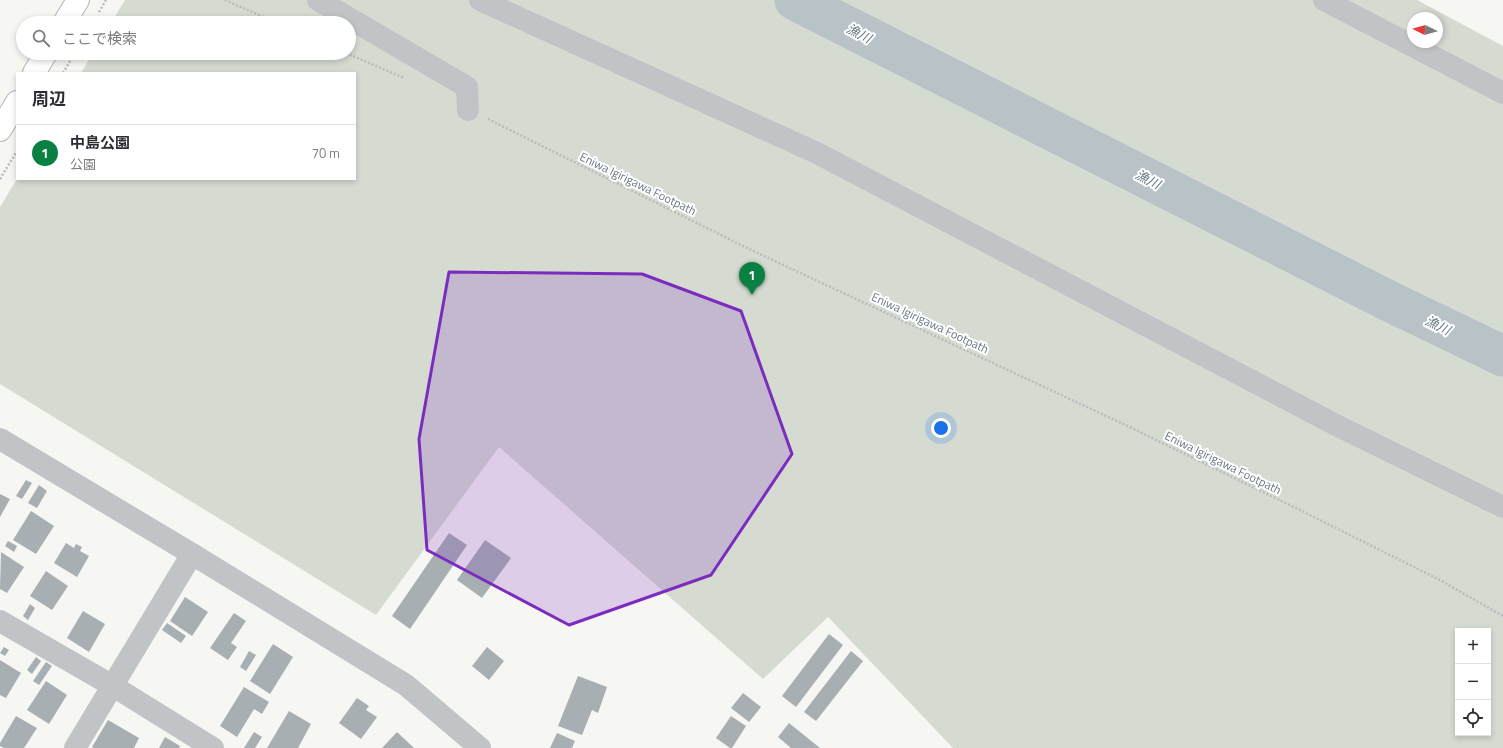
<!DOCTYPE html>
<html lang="ja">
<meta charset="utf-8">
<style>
:root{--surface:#fff;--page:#f7f7f7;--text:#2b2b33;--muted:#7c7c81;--line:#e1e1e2;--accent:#0b8043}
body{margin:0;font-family:"Titillium Web","Noto Sans JP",sans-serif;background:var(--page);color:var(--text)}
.controls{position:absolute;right:12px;bottom:12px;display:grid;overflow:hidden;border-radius:0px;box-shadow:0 2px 6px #0003}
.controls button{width:36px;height:36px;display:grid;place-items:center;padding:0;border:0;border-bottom:1px solid var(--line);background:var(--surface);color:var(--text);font:20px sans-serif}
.compass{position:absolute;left:1407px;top:12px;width:36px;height:36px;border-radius:50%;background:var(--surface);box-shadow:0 2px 6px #0003;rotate:275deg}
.you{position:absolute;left:941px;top:428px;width:14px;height:14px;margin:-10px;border:3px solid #fff;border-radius:50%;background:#1a73e8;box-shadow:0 0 0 6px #1a73e833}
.badge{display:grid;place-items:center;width:26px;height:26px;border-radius:50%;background:var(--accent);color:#fff;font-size:13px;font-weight:700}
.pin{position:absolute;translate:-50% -33px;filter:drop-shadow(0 1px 2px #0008)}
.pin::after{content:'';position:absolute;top:21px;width:14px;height:12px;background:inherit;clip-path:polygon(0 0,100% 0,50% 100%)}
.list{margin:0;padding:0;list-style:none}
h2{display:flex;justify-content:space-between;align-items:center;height:52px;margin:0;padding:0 16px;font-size:17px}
h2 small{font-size:13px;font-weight:400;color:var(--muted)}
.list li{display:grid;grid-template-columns:26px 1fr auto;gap:12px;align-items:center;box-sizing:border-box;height:56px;padding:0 16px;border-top:1px solid var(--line)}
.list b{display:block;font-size:15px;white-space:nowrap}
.list p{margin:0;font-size:13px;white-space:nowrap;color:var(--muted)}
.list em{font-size:13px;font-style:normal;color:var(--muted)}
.icon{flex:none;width:22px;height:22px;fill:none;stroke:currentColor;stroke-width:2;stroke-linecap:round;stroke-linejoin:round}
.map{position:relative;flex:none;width:1503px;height:748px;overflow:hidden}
.search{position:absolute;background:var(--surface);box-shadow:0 2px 6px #0003;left:16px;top:16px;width:340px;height:44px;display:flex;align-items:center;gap:10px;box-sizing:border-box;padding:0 14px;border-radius:22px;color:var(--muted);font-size:15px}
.panel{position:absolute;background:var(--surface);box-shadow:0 2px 6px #0003;left:16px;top:72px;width:340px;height:108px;border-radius:0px}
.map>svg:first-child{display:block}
</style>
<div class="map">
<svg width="1503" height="748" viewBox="0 0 1503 748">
<rect width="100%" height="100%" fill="#f6f6f3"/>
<path fill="#d6dbd2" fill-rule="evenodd" d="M125 0H1417L1503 46V748H953L828 617 763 679 499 447 376 615 0 384V207L17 179H355V73H81L93 53H349V23H111ZM1413 18H1437V42H1413ZM1458 631H1488V733H1458Z"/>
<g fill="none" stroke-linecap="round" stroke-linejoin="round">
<polyline stroke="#b9c3c7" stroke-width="41" points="795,0 1391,302 1503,356"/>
</g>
<g fill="#a7afb3">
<polygon points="26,480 32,483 22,499 16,496"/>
<polygon points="39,485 47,491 37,508 28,503"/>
<polygon points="0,494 10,499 0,517"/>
<polygon points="31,511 54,526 36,554 13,540"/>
<polygon points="449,533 467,545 410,629 392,616"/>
<polygon points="485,540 511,558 482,598 457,580"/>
<polygon points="8,541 17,546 14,552 5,546"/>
<polygon points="66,543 74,548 76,544 82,547 80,551 89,556 77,577 54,563"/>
<polygon points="1,552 24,567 7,593 0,589"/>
<polygon points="46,571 68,586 52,610 30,596"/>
<polygon points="185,597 208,612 192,636 170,621"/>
<polygon points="30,604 35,608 28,620 23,616"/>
<polygon points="83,611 105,624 89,652 67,638"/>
<polygon points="234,613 246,621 231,643 237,647 228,660 210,648"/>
<polygon points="167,623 186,636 181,643 162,630"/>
<polygon points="829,634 843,645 796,707 782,696"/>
<polygon points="273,644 293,657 270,694 250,681"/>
<polygon points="4,647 9,650 5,656 0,653"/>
<polygon points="487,647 504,661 489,680 472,666"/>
<polygon points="249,651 256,655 246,671 240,667"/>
<polygon points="851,651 863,661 816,721 804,712"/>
<polygon points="36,657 41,661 32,674 27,670"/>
<polygon points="0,660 21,673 6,698 0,695"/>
<polygon points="46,662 52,666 39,685 33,681"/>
<polygon points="578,676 607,687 598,713 592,710 582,735 558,726"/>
<polygon points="46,681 67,695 49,724 27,710"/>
<polygon points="244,687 269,702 262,714 254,709 237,737 220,726"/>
<polygon points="743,693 761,707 749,722 731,708"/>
<polygon points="357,698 369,706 366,710 377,717 361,739 339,723"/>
<polygon points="289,711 311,724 298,748 267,748"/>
<polygon points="16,716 37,728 24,748 4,748 0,746 0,743"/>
<polygon points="731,716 746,726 732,748 730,748 716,738"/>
<polygon points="108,720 139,738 134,748 94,748 92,747"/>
<polygon points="789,723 820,748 791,748 778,737"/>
<polygon points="254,732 262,737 255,748 244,748"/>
<polygon points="397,732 414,748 382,748"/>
<polygon points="557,733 575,741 572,748 550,748"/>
<polygon points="165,737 180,746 179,748 159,748"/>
</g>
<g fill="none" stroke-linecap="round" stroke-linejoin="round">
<defs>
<g id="major">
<polyline points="64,23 78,0"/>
<polyline points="34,73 46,53"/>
<polyline points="0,130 17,102"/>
</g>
</defs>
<use href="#major" stroke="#b1b6b9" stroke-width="24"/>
<g stroke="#b8bbbd" stroke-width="2.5" stroke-dasharray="2 2" stroke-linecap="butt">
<polyline points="225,0 277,23"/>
<polyline points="99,12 106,0"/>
<polyline points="346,53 404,78"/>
<polyline points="63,73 75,53"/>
<polyline points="488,119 747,248 1119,422 1304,512 1438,579 1503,616"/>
<polyline points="0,179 17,151"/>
</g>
<g stroke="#c0c4c7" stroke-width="22">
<polyline points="318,0 467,87 468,110"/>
<polyline points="480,0 817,153 1338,426 1503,507"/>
<polyline points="1324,0 1503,93"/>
<polyline points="0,439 192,554 406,685 480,748"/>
<polyline points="0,621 113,686 213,748"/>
<polyline points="75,748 192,554"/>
</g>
<use href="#major" stroke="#fff" stroke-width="22"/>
</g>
<path fill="#7b2cbf" fill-opacity="0.2" stroke="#7b2cbf" stroke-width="3" stroke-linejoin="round" d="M449 272 642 274 741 311 792 454 711 575 569 625 427 550 419 439Z"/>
<g text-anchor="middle" stroke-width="4" stroke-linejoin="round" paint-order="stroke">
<g font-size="12" fill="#677782" stroke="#fff">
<text transform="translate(638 184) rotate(26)" y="4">Eniwa Igirigawa Footpath</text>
<text transform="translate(930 323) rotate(25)" y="4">Eniwa Igirigawa Footpath</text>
<text transform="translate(1223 463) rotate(26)" y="4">Eniwa Igirigawa Footpath</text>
</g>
<g font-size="13" font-style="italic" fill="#63777e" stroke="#fff">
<text transform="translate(859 33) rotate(27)" y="5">漁川</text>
<text transform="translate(1148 179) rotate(27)" y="5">漁川</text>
<text transform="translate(1438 325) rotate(26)" y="5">漁川</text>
</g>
</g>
</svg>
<div class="controls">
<button>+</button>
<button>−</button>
<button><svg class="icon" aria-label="locate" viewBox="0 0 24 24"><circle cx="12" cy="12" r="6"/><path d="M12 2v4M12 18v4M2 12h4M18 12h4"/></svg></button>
</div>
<svg class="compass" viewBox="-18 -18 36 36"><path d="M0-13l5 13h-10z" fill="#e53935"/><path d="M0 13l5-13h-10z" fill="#7c7c81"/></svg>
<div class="you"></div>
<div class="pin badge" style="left:752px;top:295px">1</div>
<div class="search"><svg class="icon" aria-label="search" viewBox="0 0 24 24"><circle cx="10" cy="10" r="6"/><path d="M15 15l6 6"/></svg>ここで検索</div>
<section class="panel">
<h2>周辺<small></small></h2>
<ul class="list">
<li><span class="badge">1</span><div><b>中島公園</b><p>公園</p></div><em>70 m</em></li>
</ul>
</section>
</div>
